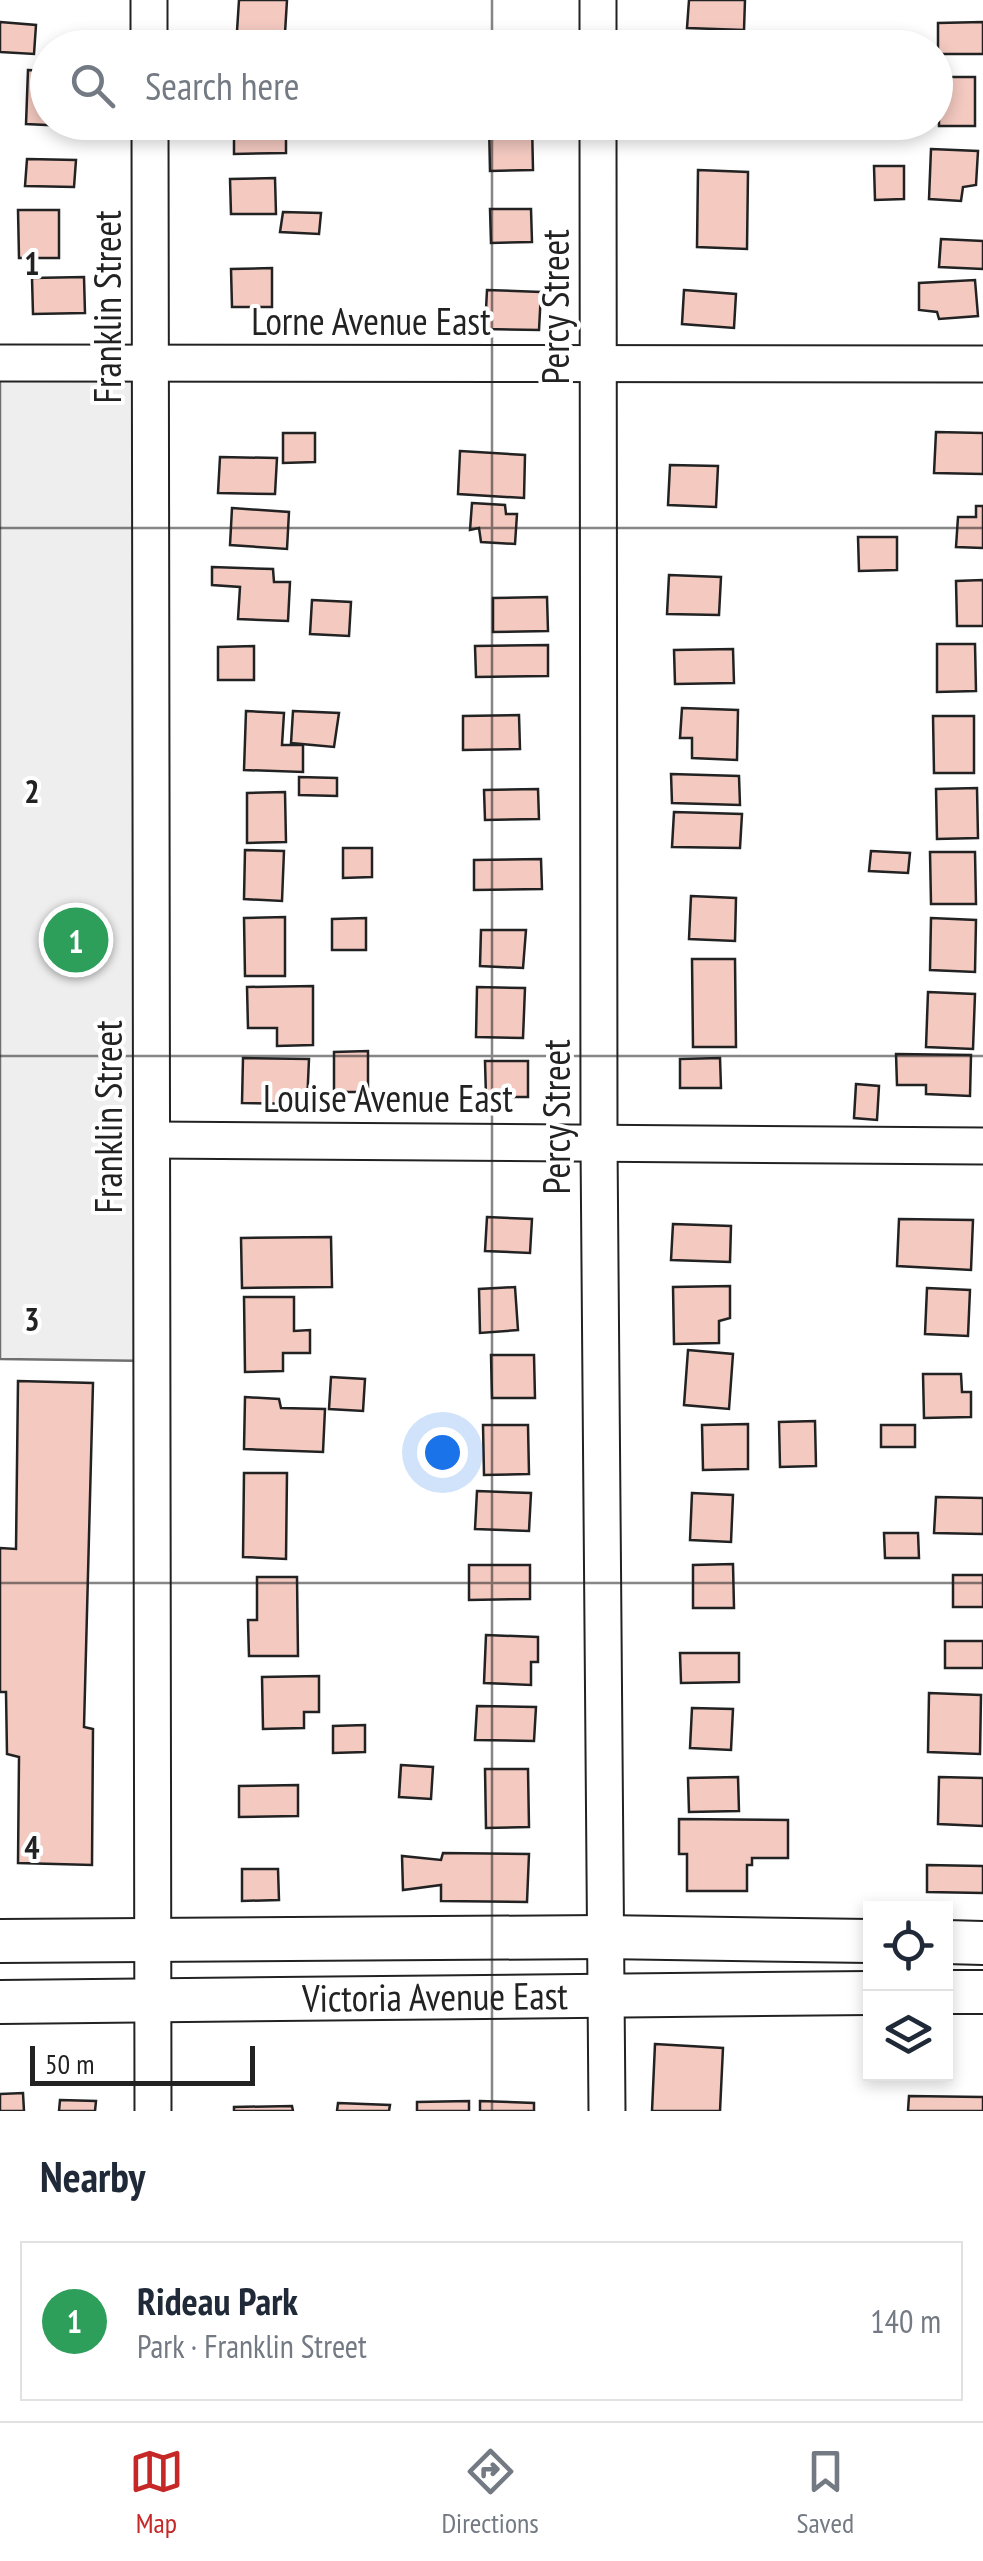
<!DOCTYPE html>
<meta charset="utf-8">
<style>
:root{--surface:#fff;--page:#f6f6f7;--text:#1f2937;--muted:#747a83;--line:#e0e1e3;--accent:#c62828}
body{margin:0;font-family:"PT Sans Narrow",sans-serif;background:var(--page);color:var(--text)}
.controls{position:absolute;right:30px;bottom:30px;display:grid;overflow:hidden;border-radius:0px;box-shadow:0 5px 15px #0003}
.controls button{width:90px;height:90px;display:grid;place-items:center;padding:0;border:0;border-bottom:2px solid var(--line);background:var(--surface);color:var(--text);font:50px sans-serif}
.scale{position:absolute;left:30px;bottom:25px;width:225px;box-sizing:border-box;padding-left:10px;border:5px solid #222;border-top:0;font-size:28px;line-height:35px;white-space:nowrap;color:#222;-webkit-text-stroke:8px #fff;paint-order:stroke}
.you{position:absolute;left:442px;top:1452px;width:35px;height:35px;margin:-25px;border:8px solid #fff;border-radius:50%;background:#1a73e8;box-shadow:0 0 0 15px #1a73e833}
.badge{display:grid;place-items:center;width:65px;height:65px;border-radius:50%;background:var(--accent);color:#fff;font-size:32px;font-weight:700}
.pin{position:absolute;translate:-50% -50%;border:5px solid #fff;box-shadow:0 2px 10px #0006}
.list{margin:0;padding:0;list-style:none}
h2{display:flex;justify-content:space-between;align-items:center;height:130px;margin:0;padding:0 40px;font-size:42px}
h2 small{font-size:32px;font-weight:400;color:var(--muted)}
.list li{display:grid;grid-template-columns:65px 1fr auto;gap:30px;align-items:center;box-sizing:border-box;height:160px;margin:0 20px 20px;padding:0 20px;border:2px solid var(--line);border-radius:0px}
.list b{display:block;font-size:38px;white-space:nowrap}
.list p{margin:0;font-size:32px;white-space:nowrap;color:var(--muted)}
.list em{font-size:32px;font-style:normal;color:var(--muted)}
.icon{flex:none;width:55px;height:55px;fill:none;stroke:currentColor;stroke-width:2;stroke-linecap:round;stroke-linejoin:round}
.map{position:relative;flex:none;width:983px;height:2111px;overflow:hidden}
.search{position:absolute;background:var(--surface);box-shadow:0 5px 15px #0003;left:30px;right:30px;top:30px;height:110px;display:flex;align-items:center;gap:25px;box-sizing:border-box;padding:0 35px;border-radius:55px;color:var(--muted);font-size:38px}
.sheet{height:310px;background:var(--surface)}
nav{display:flex;justify-content:space-around;align-items:center;box-sizing:border-box;height:140px;border-top:2px solid var(--line);background:var(--surface);font-size:28px;color:var(--muted)}
nav a{display:grid;justify-items:center;gap:5px}
nav .on{color:var(--accent)}
.map>svg:first-child{display:block}
</style>
<div class="map">
<svg width="983" height="2111" viewBox="0 0 983 2111">
<rect width="100%" height="100%" fill="#fff"/>
<polygon fill="#eee" stroke="#6f6f6f" stroke-width="2.5" points="0,363 151,365 154,1361 0,1359"/>
<g fill="#f3c9c0" stroke="#222" stroke-width="2.5">
<polygon points="239,0 287,0 285,33 237,31"/>
<polygon points="689,0 745,0 744,30 687,28"/>
<polygon points="0,22 36,25 34,54 0,52"/>
<polygon points="983,22 983,54 938,54 938,23"/>
<rect x="468" y="35" width="34" height="13"/>
<polygon points="271,40 272,48 229,48 228,43"/>
<polygon points="28,70 48,71 48,122 67,122 67,126 26,124"/>
<rect x="939" y="77" width="36" height="49"/>
<polygon points="234,122 286,122 286,153 234,154"/>
<polygon points="489,123 532,123 533,170 490,171"/>
<polygon points="931,149 978,151 976,185 963,187 961,201 929,199"/>
<polygon points="27,159 76,160 74,187 25,186"/>
<polygon points="874,166 904,166 904,199 875,200"/>
<polygon points="698,170 748,172 747,249 697,247"/>
<polygon points="275,178 276,214 231,214 230,179"/>
<polygon points="490,209 531,209 532,242 491,243"/>
<polygon points="18,210 59,210 59,258 19,258"/>
<polygon points="283,212 321,213 319,234 280,232"/>
<polygon points="941,239 983,241 983,269 939,267"/>
<polygon points="272,268 272,307 232,307 231,269"/>
<polygon points="84,277 85,313 33,314 32,278"/>
<polygon points="975,280 978,316 939,319 937,312 919,310 919,283"/>
<polygon points="487,290 541,292 539,330 485,329"/>
<polygon points="684,290 736,294 734,328 682,324"/>
<polygon points="936,432 983,433 983,474 934,473"/>
<polygon points="283,433 315,433 315,462 283,463"/>
<polygon points="460,451 525,455 524,498 458,494"/>
<polygon points="220,457 277,458 275,494 218,493"/>
<polygon points="670,465 718,466 716,507 668,505"/>
<polygon points="472,503 505,505 506,514 517,514 515,544 481,542 479,528 470,530"/>
<polygon points="976,506 983,506 983,548 956,547 958,517 976,517"/>
<polygon points="232,508 289,512 287,549 230,545"/>
<polygon points="858,537 897,537 897,570 859,571"/>
<polygon points="212,567 273,569 274,582 290,582 288,621 238,619 240,587 212,585"/>
<polygon points="669,575 721,577 719,615 667,614"/>
<polygon points="983,580 983,626 957,626 956,581"/>
<polygon points="547,597 548,631 493,632 493,598"/>
<polygon points="312,600 351,602 349,636 310,634"/>
<polygon points="937,644 975,644 976,691 937,692"/>
<polygon points="548,645 548,676 476,677 475,646"/>
<polygon points="254,646 254,680 218,680 218,647"/>
<polygon points="733,649 734,683 675,684 674,650"/>
<polygon points="682,708 738,710 737,760 692,758 692,738 680,738"/>
<polygon points="246,711 284,713 282,745 303,745 303,772 244,770"/>
<polygon points="293,711 339,713 334,747 291,743"/>
<polygon points="519,715 520,749 463,750 463,716"/>
<polygon points="933,716 974,716 974,773 934,773"/>
<polygon points="671,774 739,776 740,805 672,803"/>
<polygon points="299,777 337,778 337,796 299,795"/>
<polygon points="977,788 978,838 937,839 936,789"/>
<polygon points="538,789 539,819 485,820 484,790"/>
<polygon points="285,792 286,842 247,843 247,793"/>
<polygon points="674,812 742,814 740,848 672,847"/>
<polygon points="343,848 372,848 372,877 343,878"/>
<polygon points="245,850 284,851 282,901 244,899"/>
<polygon points="871,851 910,853 908,873 869,871"/>
<polygon points="930,852 975,852 976,904 931,904"/>
<polygon points="541,859 542,889 474,890 474,860"/>
<polygon points="691,896 736,898 735,941 689,939"/>
<polygon points="285,917 285,976 245,976 244,918"/>
<polygon points="366,918 366,950 332,950 332,919"/>
<polygon points="931,918 976,920 975,972 930,970"/>
<polygon points="481,930 526,930 523,968 480,966"/>
<polygon points="692,959 735,959 736,1047 693,1047"/>
<polygon points="313,986 313,1045 277,1046 277,1028 248,1028 247,987"/>
<polygon points="477,987 525,988 523,1038 476,1037"/>
<polygon points="928,992 975,994 973,1049 926,1047"/>
<polygon points="368,1051 368,1092 334,1092 334,1052"/>
<polygon points="896,1054 971,1055 970,1096 926,1094 926,1085 897,1085"/>
<polygon points="243,1058 309,1059 307,1104 242,1103"/>
<polygon points="720,1058 721,1088 680,1088 680,1059"/>
<polygon points="485,1061 528,1061 528,1097 486,1097"/>
<polygon points="856,1084 879,1086 877,1120 854,1118"/>
<polygon points="487,1217 532,1219 530,1253 485,1251"/>
<polygon points="899,1219 973,1220 971,1270 897,1266"/>
<polygon points="673,1224 731,1226 730,1262 671,1260"/>
<polygon points="331,1237 332,1287 242,1288 241,1238"/>
<polygon points="730,1286 730,1318 719,1321 719,1343 674,1344 673,1287"/>
<polygon points="515,1287 518,1330 480,1333 479,1289"/>
<polygon points="927,1288 970,1290 968,1336 925,1334"/>
<polygon points="244,1297 294,1297 294,1331 310,1330 310,1353 283,1353 283,1371 245,1372"/>
<polygon points="688,1350 733,1354 729,1409 684,1405"/>
<polygon points="491,1355 534,1355 535,1398 492,1398"/>
<polygon points="923,1374 961,1374 962,1392 971,1392 971,1417 924,1418"/>
<polygon points="331,1377 365,1379 363,1411 329,1409"/>
<polygon points="18,1381 93,1383 84,1727 93,1729 92,1865 18,1863 19,1757 7,1754 6,1692 0,1692 0,1548 16,1549"/>
<polygon points="245,1397 279,1399 281,1408 325,1409 323,1452 244,1449"/>
<polygon points="815,1421 816,1466 780,1467 779,1422"/>
<polygon points="748,1424 748,1469 703,1470 702,1425"/>
<polygon points="483,1425 528,1425 529,1474 484,1475"/>
<rect x="881" y="1425" width="34" height="22"/>
<polygon points="244,1473 287,1473 286,1559 243,1557"/>
<polygon points="477,1491 531,1493 529,1531 475,1529"/>
<polygon points="692,1493 733,1495 731,1542 690,1540"/>
<polygon points="936,1497 983,1498 983,1534 934,1533"/>
<polygon points="884,1533 918,1533 919,1558 885,1558"/>
<polygon points="733,1564 734,1608 693,1608 693,1565"/>
<polygon points="469,1565 530,1565 530,1599 469,1600"/>
<rect x="953" y="1575" width="30" height="32"/>
<polygon points="257,1577 297,1577 298,1656 249,1656 248,1620 257,1620"/>
<polygon points="486,1635 538,1637 538,1662 531,1662 531,1685 484,1683"/>
<rect x="945" y="1641" width="38" height="27"/>
<polygon points="680,1653 739,1653 739,1682 681,1683"/>
<polygon points="319,1676 319,1712 304,1712 304,1728 263,1729 262,1677"/>
<polygon points="929,1693 981,1695 980,1754 928,1752"/>
<polygon points="477,1706 536,1707 534,1741 475,1740"/>
<polygon points="692,1708 733,1709 731,1750 690,1748"/>
<polygon points="365,1725 365,1752 333,1753 333,1726"/>
<polygon points="401,1765 433,1767 431,1799 399,1797"/>
<polygon points="485,1769 528,1769 529,1827 486,1828"/>
<polygon points="738,1777 739,1811 689,1812 688,1778"/>
<polygon points="939,1777 983,1778 983,1826 938,1824"/>
<polygon points="298,1785 298,1816 239,1817 239,1786"/>
<polygon points="679,1819 788,1820 788,1858 752,1858 752,1865 747,1865 747,1891 687,1891 687,1854 679,1854"/>
<polygon points="443,1853 529,1854 527,1902 441,1901 441,1885 403,1890 402,1856 441,1860"/>
<polygon points="927,1865 983,1866 983,1893 927,1892"/>
<polygon points="242,1869 278,1869 279,1900 242,1901"/>
<polygon points="655,2044 723,2048 720,2111 652,2111"/>
<polygon points="23,2093 24,2111 0,2111 0,2094"/>
<polygon points="909,2096 983,2097 983,2111 908,2111"/>
<polygon points="60,2100 96,2101 95,2111 59,2111"/>
<polygon points="469,2101 469,2111 417,2111 417,2102"/>
<polygon points="480,2101 534,2103 534,2111 480,2111"/>
<polygon points="338,2103 390,2105 389,2111 337,2111"/>
<polygon points="292,2106 293,2111 234,2111 234,2107"/>
</g>
<g fill="none" stroke-linecap="round" stroke-linejoin="round">
<defs>
<g id="minor">
<polyline points="149,0 149,48"/>
<polyline points="598,0 598,48"/>
<polyline points="150,122 153,2111"/>
<polyline points="598,122 599,1144 607,2111"/>
<polyline points="0,363 983,364"/>
<polyline points="152,1140 983,1146"/>
</g>
<g id="major">
<polyline points="0,1941 603,1937 870,1941"/>
<polyline points="946,1942 983,1943"/>
<polyline points="946,1992 983,1992"/>
<path id="s1" d="M0 2002 870 1993"/>
</g>
</defs>
<use href="#minor" stroke="#222" stroke-width="39"/>
<use href="#major" stroke="#222" stroke-width="46"/>
<use href="#minor" stroke="#fff" stroke-width="35"/>
<use href="#major" stroke="#fff" stroke-width="42"/>
</g>
<path fill="none" stroke="#222" stroke-width="2.5" stroke-opacity="0.55" d="M492 0V48M492 122V2111M0 528H983M0 1056H983M0 1583H983"/>
<g text-anchor="middle" stroke-width="8" stroke-linejoin="round" paint-order="stroke">
<g font-size="38" fill="#222" stroke="#fff">
<text transform="translate(108 307) rotate(-90)" y="13">Franklin Street</text>
<text transform="translate(556 307) rotate(-90)" y="13">Percy Street</text>
<text x="371" y="335">Lorne Avenue East</text>
<text x="388" y="1112">Louise Avenue East</text>
<text transform="translate(109 1117) rotate(-90)" y="13">Franklin Street</text>
<text transform="translate(557 1117) rotate(-90)" y="13">Percy Street</text>
<text dy="13" stroke="none"><textPath href="#s1" startOffset="435">Victoria Avenue East</textPath></text>
</g>
</g>
<g font-size="32" text-anchor="middle" font-weight="bold" fill="#222" stroke="#fff" stroke-width="8" stroke-linejoin="round" paint-order="stroke">
<text x="32" y="275">1</text>
<text x="32" y="803">2</text>
<text x="32" y="1331">3</text>
<text x="32" y="1859">4</text>
</g>
</svg>
<div class="controls">
<button><svg class="icon" aria-label="locate" viewBox="0 0 24 24"><circle cx="12" cy="12" r="6"/><path d="M12 2v4M12 18v4M2 12h4M18 12h4"/></svg></button>
<button><svg class="icon" aria-label="layers" viewBox="0 0 24 24"><path d="M12 4l9 5-9 5-9-5zM3 14l9 5 9-5"/></svg></button>
</div>
<div class="scale">50 m</div>
<div class="you"></div>
<div class="pin badge" style="left:76px;top:940px;background:#2e9e5b">1</div>
<div class="search"><svg class="icon" aria-label="search" viewBox="0 0 24 24"><circle cx="10" cy="10" r="6"/><path d="M15 15l6 6"/></svg>Search here</div>
</div>
<section class="sheet">
<h2>Nearby<small></small></h2>
<ul class="list">
<li><span class="badge" style="background:#2e9e5b">1</span><div><b>Rideau Park</b><p>Park · Franklin Street</p></div><em>140 m</em></li>
</ul>
</section>
<nav>
<a class="on"><svg class="icon" aria-label="map" viewBox="0 0 24 24"><path d="M3 6l6-2 6 2 6-2v14l-6 2-6-2-6 2zM9 4v14M15 6v14"/></svg>Map</a>
<a><svg class="icon" aria-label="directions" viewBox="0 0 24 24"><path d="M12 3l9 9-9 9-9-9zM9 14v-3h6M13 9l2 2-2 2"/></svg>Directions</a>
<a><svg class="icon" aria-label="saved" viewBox="0 0 24 24"><path d="M7 4h10v16l-5-4-5 4z"/></svg>Saved</a>
</nav>
